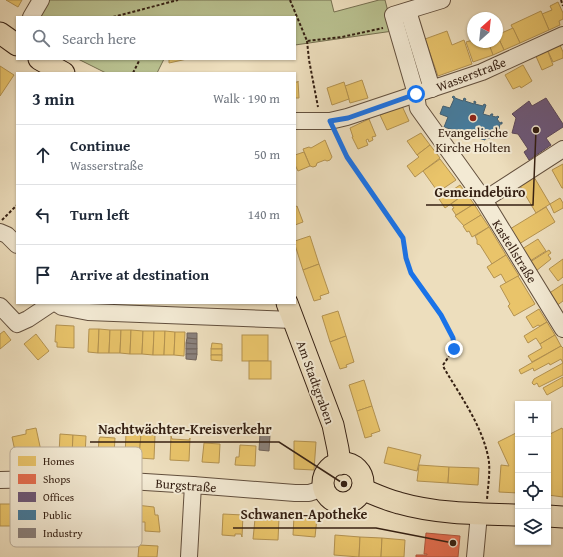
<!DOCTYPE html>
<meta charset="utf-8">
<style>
:root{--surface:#fff;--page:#f2f2f3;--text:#1f2937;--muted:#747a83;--line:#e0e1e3}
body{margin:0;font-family:"Gentium Book Plus",serif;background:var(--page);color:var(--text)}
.controls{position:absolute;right:12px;bottom:12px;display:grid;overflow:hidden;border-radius:0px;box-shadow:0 1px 3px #0004}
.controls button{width:36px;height:36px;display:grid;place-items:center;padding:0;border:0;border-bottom:1px solid var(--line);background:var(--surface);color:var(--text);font:20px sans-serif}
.compass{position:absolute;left:467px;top:12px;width:36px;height:36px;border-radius:50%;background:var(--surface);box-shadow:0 1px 3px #0004;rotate:27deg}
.stop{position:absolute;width:12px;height:12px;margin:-9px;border:3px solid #1a73e8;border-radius:50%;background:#fff}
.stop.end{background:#1a73e8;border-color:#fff;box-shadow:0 1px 4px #0008}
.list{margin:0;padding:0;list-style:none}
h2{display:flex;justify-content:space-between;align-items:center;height:52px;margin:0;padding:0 16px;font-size:17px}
h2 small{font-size:13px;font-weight:400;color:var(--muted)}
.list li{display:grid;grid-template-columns:26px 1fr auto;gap:12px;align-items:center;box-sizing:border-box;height:60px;padding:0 16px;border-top:1px solid var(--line)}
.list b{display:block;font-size:15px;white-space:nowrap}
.list p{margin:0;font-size:13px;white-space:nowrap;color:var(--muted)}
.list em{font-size:13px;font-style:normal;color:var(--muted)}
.icon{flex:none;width:22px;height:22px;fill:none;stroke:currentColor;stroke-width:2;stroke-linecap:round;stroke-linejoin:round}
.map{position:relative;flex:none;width:563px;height:557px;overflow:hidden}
.search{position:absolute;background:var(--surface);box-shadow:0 1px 3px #0004;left:16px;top:16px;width:280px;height:44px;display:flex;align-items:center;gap:10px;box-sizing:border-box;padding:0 14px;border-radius:0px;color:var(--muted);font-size:15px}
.panel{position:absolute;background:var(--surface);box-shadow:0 1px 3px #0004;left:16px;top:72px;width:280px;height:232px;border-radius:0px}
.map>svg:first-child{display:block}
</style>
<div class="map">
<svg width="563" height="557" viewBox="0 0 563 557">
<rect width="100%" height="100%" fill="#eddebd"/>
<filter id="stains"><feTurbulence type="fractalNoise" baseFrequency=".005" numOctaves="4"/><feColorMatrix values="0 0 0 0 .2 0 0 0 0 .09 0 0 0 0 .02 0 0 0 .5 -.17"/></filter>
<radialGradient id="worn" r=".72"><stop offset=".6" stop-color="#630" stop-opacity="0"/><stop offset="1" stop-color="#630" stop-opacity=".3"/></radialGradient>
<g fill="#b9c190" stroke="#767051">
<polygon points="46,0 331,0 334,12 379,0 385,0 393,31 295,45 295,17 36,17"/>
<polygon points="78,59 164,59 157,73 106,73"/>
</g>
<g fill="#e9c46a" stroke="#b39250">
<polygon points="6,0 22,0 18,7"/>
<polygon points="558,2 563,13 563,19 559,21 560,25 549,30 542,14 552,10 550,6"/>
<polygon points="541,11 549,30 520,43 511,25"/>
<polygon points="513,28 520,43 504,50 497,35"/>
<polygon points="447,31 452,45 464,40 472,64 438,76 425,39"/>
<polygon points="497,35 504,50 493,55 488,42 497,42"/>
<polygon points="473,40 473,42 488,42 493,55 473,62 466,42"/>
<polygon points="559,43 563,52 563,58 553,62 547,49"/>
<polygon points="547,49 553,65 542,70 535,54"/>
<polygon points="169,59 187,59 169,63"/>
<polygon points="523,65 532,81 521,88 520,86 513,89 505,75"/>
<polygon points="0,66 14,75 0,96"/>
<polygon points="362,80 368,98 350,103 345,86"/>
<polygon points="298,81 299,98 295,98 295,82 298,82"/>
<polygon points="344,82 349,99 332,105 327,88"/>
<polygon points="402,106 409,121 387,130 380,115"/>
<polygon points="369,119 376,136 372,137 373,140 369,142 368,139 366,140 368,145 358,149 352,137 353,137 350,128"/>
<polygon points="421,133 430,145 417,155 407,141"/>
<polygon points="325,140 332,157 330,160 327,161 325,160 317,163 316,166 313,167 310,166 303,149 309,147 311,148"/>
<polygon points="430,145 440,158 415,177 407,166 419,157 417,155"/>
<polygon points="304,152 310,166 298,171 295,165 295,155"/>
<polygon points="440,159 456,180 438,192 423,171"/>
<polygon points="563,164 563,188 562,188 552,170"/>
<polygon points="534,177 550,204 536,213 520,186"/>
<polygon points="460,185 466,193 445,208 439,199"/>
<polygon points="466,193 474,204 456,215 452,209 454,208 451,204"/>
<polygon points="560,198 563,203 563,208 554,213 550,204"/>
<polygon points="474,204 481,215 464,226 455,216"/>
<polygon points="297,206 303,222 295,225 295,207"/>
<polygon points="546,207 555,222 519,244 510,229"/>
<polygon points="481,215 489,227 472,237 469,231 467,232 463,226"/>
<polygon points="489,227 506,255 492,264 480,245 477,244 477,240 475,236"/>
<polygon points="310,236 319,264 303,270 295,245 295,241"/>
<polygon points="538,239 546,251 530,261 522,249"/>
<polygon points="549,250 551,253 548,255 551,259 536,271 530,262"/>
<polygon points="506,255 519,276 506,283 501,274 494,278 487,267"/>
<polygon points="563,259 563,277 558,281 549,269"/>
<polygon points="319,264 329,293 320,296 321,299 314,301 303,270"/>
<polygon points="518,276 535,304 514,316 508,306 510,304 500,286"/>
<polygon points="563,284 563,301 556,306 548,294"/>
<polygon points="539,309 547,322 540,326 538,325 533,328 526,317"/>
<polygon points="338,311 346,336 330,342 322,316"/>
<polygon points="547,322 555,335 540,344 536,338 528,343 524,336"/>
<polygon points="56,325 74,326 74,348 57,347 57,342 55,342"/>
<polygon points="89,329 99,329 98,353 88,352"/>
<polygon points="99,329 110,330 109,353 98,353"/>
<polygon points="110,330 121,330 120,353 109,353"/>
<polygon points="121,330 131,330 130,354 120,353"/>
<polygon points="131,330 143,331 142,354 130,354"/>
<polygon points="4,331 11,340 0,349 0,334"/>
<polygon points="143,331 154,331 153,355 142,354"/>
<polygon points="154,331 165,331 164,355 153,355"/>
<polygon points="165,331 175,332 174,355 164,355"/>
<polygon points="175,332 185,332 184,356 174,355"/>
<polygon points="36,334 49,351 38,360 24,344"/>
<rect x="242" y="335" width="26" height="26"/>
<polygon points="555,335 561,346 532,362 528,356 542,348 540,344"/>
<polygon points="346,336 354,362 346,365 347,367 340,369 330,342"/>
<polygon points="212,343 222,344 222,349 211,349"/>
<polygon points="561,346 563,348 563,363 561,359 550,365 549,363 534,371 533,368 521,374 519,370"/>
<rect x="211" y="349" width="11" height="6"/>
<polygon points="211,355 222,355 222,361 211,360"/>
<rect x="249" y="361" width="22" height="18"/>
<polygon points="563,363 563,375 539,387 537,383 534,385 532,383 534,379"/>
<polygon points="563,377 563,386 547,395 543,388"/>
<polygon points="364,380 372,406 357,411 349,385"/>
<polygon points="372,406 380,431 371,434 372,436 365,438 357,411"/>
<polygon points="36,428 41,451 16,456 12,437 26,434 26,430"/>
<polygon points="562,428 563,430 563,497 548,495 548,435"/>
<polygon points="518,432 518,493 499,492 501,465 509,466 498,442"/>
<polygon points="126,433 141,434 139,458 125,457"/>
<polygon points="60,434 73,435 72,455 59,454"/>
<polygon points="141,434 155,435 154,459 139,458"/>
<polygon points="73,435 86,436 85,456 72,455"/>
<polygon points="171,436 172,439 189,440 190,438 189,461 170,460"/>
<polygon points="100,437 115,438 114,454 112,455 99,456 98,454 99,439"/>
<polygon points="294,441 316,442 314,470 294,469"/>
<polygon points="204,443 220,444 219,463 202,462"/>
<polygon points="240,445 256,446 255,466 235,465 236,457 239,457"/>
<polygon points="388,447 421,455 417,471 384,463"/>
<polygon points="419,465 449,467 448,483 417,481"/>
<polygon points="449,467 479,468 478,485 448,483"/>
<rect x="0" y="504" width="14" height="22"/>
<polygon points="136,505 154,507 155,515 158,515 160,532 145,531 145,522 135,522 135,520 127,519 127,506 136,506"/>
<polygon points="223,514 243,515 242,537 241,534 235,534 235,536 222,535"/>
<polygon points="294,516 317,518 315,537 293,535"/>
<polygon points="267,517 279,518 278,540 253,539 255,519 267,520"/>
<polygon points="335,535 360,537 359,557 334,555"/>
<polygon points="360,537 382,538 381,557 359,557"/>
<polygon points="382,538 405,540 404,557 381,557"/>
<polygon points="139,545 158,546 157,557 138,557"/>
</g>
<polygon fill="#e76f51" stroke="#b1573e" points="426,533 460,536 458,557 416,557 416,555 427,555 427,554 424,554"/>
<polygon fill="#6d597a" stroke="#5c485b" points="546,98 563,124 563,127 546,138 551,145 529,160 524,152 528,149 518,134 512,133 516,118 512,114 529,101 532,106"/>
<polygon fill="#457b9d" stroke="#405f73" points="454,96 455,98 463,101 464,98 466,99 465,101 474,104 474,101 476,102 475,104 483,106 484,104 486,105 483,114 490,116 491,114 493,114 492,116 496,117 498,116 499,117 497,119 500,123 502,122 502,124 500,124 499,129 500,130 499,132 498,130 493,133 494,139 493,137 485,139 485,140 444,127 448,117 440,114 443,106 450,108 454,99 452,97"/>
<g fill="#8a817c" stroke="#70645c">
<polygon points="187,333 197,333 197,339 187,338"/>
<polygon points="187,338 197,339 197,344 186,343"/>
<polygon points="186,343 197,344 197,349 186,349"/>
<rect x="186" y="349" width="11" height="5"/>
<polygon points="186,354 197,354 196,360 186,359"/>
<polygon points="260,434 270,435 269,451 259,450"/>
</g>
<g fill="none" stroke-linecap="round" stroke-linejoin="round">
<defs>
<g id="minor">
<polyline points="442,0 393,15 416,94 418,108 484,200 563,329"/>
<polyline points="408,11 432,89"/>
<polyline points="31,17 41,0"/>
<polyline points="295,121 330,121 347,117 482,72 563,35"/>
<polyline points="484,200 563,149"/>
<polyline points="0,232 7,235 17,245"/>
<polyline points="56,303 62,307 88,312 293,320"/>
<polyline points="0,306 17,324 28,319 52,303"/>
<polyline points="0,480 81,478 193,485 295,493 309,493 324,488"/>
<polyline points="189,557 193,485"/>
<polyline points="475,557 479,514"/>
</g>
<g id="major">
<polyline points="0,33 17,45"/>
<polyline points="39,59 64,73"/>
<polyline points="287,303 333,425 338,449 340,464"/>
<circle cx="343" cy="483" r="20"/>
<path d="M362 489C374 494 387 500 399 503 437 514 479 514 518 515"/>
<polyline points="548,516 563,517"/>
</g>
</defs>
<use href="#minor" stroke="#624f3d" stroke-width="18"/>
<use href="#major" stroke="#341f12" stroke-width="23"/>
<g stroke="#341f12" stroke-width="2" stroke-dasharray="3 2" stroke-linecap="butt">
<polyline points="290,0 307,41 342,37 383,28"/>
<polyline points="561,0 563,6"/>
<polyline points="113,17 178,0"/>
<polyline points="307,41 309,60 318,107"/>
<polyline points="133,73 140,59"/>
<path d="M336 134 347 157 403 238 406 258 411 273 441 315 453 338 454 349 443 365 444 368C461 397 484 428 489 462 490 474 488 487 487 499"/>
<polyline points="2,220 17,205"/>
</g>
<use href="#minor" stroke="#f3ead4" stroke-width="16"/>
<use href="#major" stroke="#eddebd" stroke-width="21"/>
</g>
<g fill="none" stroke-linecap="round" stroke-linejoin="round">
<polyline stroke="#1a73e8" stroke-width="5" points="416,94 348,118 330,121 347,157 403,238 406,258 411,273 441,315 453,338 454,349"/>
</g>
<circle fill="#8f2418" stroke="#f3ead4" stroke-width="1.5" cx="473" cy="118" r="4"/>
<g text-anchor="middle" stroke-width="4" stroke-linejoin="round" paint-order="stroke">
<g font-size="13" fill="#341f12" stroke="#f3ead4">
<text transform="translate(471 74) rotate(-21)" y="5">Wasserstraße</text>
<text transform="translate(515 251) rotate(58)" y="5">Kastellstraße</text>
<text transform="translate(316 382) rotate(70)" y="5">Am Stadtgraben</text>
<text transform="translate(186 485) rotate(4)" y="5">Burgstraße</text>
</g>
<g font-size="13" fill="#341f12" stroke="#f3ead4">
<text x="473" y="137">Evangelische<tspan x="473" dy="15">Kirche Holten</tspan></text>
</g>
</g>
<rect x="10" y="447" width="132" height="100" rx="6" fill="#f3ead4" stroke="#baad9a" stroke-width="1"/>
<rect x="18" y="456" width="18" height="10" fill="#e9c46a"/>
<rect x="18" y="474" width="18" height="10" fill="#e76f51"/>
<rect x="18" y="492" width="18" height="10" fill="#6d597a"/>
<rect x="18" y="510" width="18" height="10" fill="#457b9d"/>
<rect x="18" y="528" width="18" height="10" fill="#8a817c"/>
<g font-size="11" fill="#341f12">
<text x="43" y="465">Homes</text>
<text x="43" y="483">Shops</text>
<text x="43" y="501">Offices</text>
<text x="43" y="519">Public</text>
<text x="43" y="537">Industry</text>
</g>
<path fill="none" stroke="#341f12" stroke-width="1.5" d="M536 130L533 205H426M344 484L279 442H90M453 543L376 528H233"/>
<g fill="#341f12" stroke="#f3ead4" stroke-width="1.5">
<circle cx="536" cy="130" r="4"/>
<circle cx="344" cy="484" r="4"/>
<circle cx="453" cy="543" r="4"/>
</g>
<g font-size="14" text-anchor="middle" font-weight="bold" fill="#341f12" stroke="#f3ead4" stroke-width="4" stroke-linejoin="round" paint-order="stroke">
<text x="480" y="197">Gemeindebüro</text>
<text x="185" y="434">Nachtwächter-Kreisverkehr</text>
<text x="304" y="519">Schwanen-Apotheke</text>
</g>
<rect width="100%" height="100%" filter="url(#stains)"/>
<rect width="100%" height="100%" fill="url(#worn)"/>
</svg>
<div class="controls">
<button>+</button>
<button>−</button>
<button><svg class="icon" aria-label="locate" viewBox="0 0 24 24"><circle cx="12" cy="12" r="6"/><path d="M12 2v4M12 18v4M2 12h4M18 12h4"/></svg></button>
<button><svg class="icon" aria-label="layers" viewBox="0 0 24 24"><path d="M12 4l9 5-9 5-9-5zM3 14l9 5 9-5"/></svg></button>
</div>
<svg class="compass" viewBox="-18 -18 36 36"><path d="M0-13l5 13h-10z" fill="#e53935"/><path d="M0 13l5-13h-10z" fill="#747a83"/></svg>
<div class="stop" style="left:416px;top:94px"></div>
<div class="stop end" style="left:454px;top:349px"></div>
<div class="search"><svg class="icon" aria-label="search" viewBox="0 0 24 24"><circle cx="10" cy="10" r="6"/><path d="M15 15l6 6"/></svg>Search here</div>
<section class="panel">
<h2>3 min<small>Walk · 190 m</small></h2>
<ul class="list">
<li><svg class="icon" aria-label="ahead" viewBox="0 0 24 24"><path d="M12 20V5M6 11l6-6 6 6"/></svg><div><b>Continue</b><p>Wasserstraße</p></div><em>50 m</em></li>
<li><svg class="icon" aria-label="left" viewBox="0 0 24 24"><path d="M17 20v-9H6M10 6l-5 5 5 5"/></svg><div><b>Turn left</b></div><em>140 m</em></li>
<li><svg class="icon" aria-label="arrive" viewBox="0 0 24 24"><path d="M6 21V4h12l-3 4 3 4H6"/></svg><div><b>Arrive at destination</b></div></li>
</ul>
</section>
</div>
